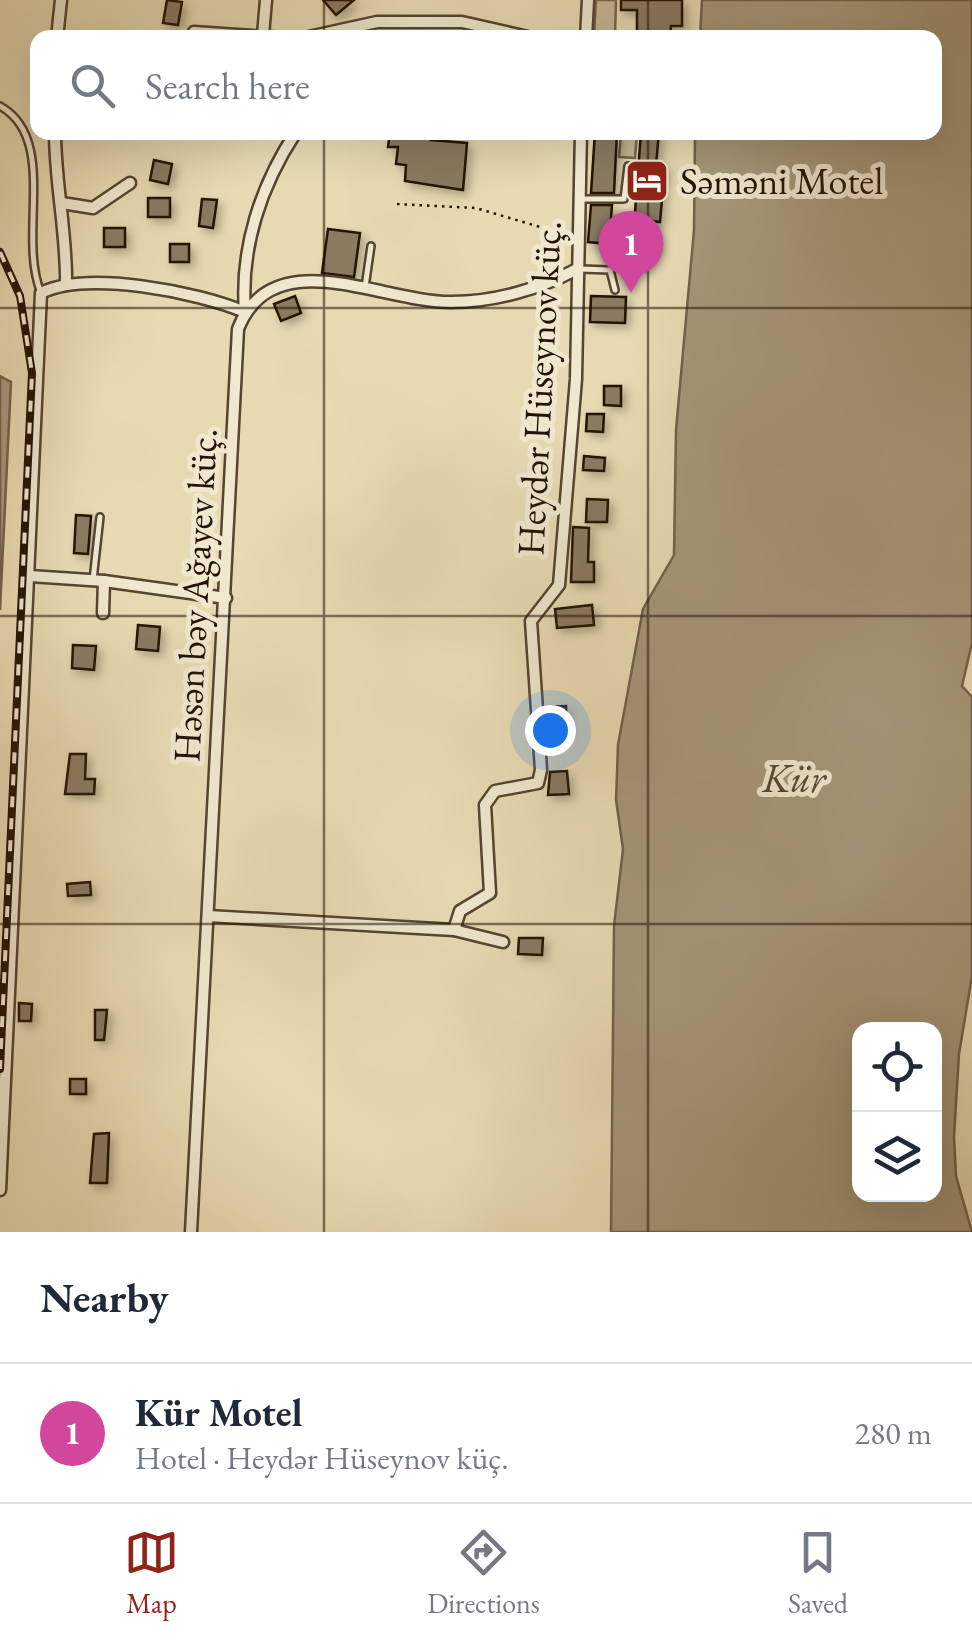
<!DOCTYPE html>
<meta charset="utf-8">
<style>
:root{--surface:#fff;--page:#f6f6f7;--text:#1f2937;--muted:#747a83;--line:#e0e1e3;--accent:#8f2418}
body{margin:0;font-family:"EB Garamond",serif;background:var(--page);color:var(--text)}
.controls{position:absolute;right:30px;bottom:30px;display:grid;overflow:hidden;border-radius:20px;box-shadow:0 10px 40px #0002}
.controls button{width:90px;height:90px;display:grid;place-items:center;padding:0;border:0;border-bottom:2px solid var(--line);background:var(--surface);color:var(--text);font:50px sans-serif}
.you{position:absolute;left:550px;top:730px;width:35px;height:35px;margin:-25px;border:8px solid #fff;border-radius:50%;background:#1a73e8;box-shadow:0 0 0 15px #1a73e833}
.badge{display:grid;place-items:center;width:65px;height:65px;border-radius:50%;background:var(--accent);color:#fff;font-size:32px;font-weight:700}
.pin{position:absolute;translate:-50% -82px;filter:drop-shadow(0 2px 5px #0008)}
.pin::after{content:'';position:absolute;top:52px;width:35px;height:30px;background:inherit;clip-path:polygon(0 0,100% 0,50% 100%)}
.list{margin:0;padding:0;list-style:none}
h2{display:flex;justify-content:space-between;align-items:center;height:130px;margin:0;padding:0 40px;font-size:42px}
h2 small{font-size:32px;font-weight:400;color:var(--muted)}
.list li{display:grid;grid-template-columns:65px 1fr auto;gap:30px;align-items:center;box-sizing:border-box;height:140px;padding:0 40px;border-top:2px solid var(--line)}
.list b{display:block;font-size:38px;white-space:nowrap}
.list p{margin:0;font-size:32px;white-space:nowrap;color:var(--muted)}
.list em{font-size:32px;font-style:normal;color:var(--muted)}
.icon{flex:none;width:55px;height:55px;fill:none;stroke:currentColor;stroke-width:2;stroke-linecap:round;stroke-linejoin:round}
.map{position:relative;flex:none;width:972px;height:1232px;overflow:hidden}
.search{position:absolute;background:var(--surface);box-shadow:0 10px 40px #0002;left:30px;right:30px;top:30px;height:110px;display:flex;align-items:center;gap:25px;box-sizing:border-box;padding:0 35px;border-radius:20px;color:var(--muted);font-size:38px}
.sheet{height:270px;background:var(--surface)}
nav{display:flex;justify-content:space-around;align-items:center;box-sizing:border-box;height:140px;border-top:2px solid var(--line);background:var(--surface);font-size:28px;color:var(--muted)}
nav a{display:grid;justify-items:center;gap:5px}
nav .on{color:var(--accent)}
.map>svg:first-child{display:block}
</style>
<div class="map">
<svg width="972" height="1232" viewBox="0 0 972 1232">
<defs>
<filter id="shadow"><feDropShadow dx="4.5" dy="4.5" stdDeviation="5" flood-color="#0004"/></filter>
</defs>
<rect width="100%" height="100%" fill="#e7dab3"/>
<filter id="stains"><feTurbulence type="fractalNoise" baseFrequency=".002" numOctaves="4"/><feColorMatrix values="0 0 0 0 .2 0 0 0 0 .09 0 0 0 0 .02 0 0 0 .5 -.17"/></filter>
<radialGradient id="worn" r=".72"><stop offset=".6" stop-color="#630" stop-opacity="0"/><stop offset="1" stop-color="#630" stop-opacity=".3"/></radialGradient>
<g fill="#c6b896" stroke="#74664e" stroke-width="2.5">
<polygon points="596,0 616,0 615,37 594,37"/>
<polygon points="621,133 637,133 635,158 619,157"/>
</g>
<g fill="#a49678" stroke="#70624a" stroke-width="2.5" fill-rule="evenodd">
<path d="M702 0H972V643L962 686 972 697V976L959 1054 954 1137 956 1176 972 1232H611L614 926 623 849 616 800 618 745 643 609 674 555 676 430 694 230 695 133 934 132V38L700 37ZM860 1030H934V1194H860Z"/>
<polygon points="0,376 11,382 0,610"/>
</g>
<g fill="#897a60" stroke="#231306" stroke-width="2.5" filter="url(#shadow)">
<polygon points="167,0 182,2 178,25 163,23"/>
<polygon points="323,0 354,0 336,15"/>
<polygon points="621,0 682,0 682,26 671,26 670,38 637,38 637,10 621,10"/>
<polygon points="390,132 432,132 431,140 467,143 463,190 405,181 406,165 396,164 398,147 388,147"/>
<polygon points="595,132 617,132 614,193 591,193"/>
<polygon points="641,132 659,132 656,165 665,166 660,222 652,221 650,253 632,252"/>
<polygon points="154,160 172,164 168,184 150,180"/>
<rect x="148" y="198" width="22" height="19"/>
<polygon points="202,199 217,200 213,228 199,226"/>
<polygon points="591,205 612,205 609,244 588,242"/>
<rect x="104" y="228" width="21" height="19"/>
<polygon points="328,229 360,233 354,277 322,273"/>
<rect x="170" y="244" width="19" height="18"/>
<polygon points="295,296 301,313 281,321 274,304"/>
<polygon points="591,296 626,297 625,323 590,322"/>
<polygon points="604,386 621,386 621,406 604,405"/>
<polygon points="587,414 604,414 603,432 586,431"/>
<polygon points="584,456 605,458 604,471 583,470"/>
<polygon points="587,499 608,500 607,522 586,522"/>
<polygon points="76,515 91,516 88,554 74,553"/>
<polygon points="573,527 589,528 588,562 594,562 594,582 571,582"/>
<polygon points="592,605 594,625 557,628 555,609"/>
<polygon points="138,625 160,627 158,651 136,649"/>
<polygon points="73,645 96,646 94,670 72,668"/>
<polygon points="566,706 567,730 547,731 546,707"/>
<polygon points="70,754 86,754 85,779 95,779 94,794 65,794"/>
<polygon points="567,771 569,794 548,795 550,772"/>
<polygon points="90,882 91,895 68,896 67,884"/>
<polygon points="519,938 543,938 542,955 518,954"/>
<polygon points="19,1003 32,1004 31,1021 19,1021"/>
<polygon points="95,1010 107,1010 104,1040 95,1040"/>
<rect x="70" y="1079" width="16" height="15"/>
<polygon points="109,1133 107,1183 90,1183 94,1134"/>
</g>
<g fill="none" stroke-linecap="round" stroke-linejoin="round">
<defs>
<g id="lane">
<path d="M0 106C59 139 17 235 41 293"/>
<polyline points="582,199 624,199 628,166"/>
<polyline points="580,269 610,270 615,290"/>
<polyline points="365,287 371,246"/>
<polyline points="93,580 100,517"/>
</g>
<g id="street">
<polyline points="194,32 283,38"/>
<polyline points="263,35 266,0"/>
<polyline points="57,38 61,0"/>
<polyline points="304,38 377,22 462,22 532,38"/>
<polyline points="586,38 588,0"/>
<path d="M55 132C55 184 67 233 66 285"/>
<polyline points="62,203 93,208 130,183"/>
<polyline points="30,576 104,581 226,598"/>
<polyline points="103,613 104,581"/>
<polyline points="208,916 454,930 460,911 490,893 485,805 495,791 538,783 541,770 531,621 559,585 576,379 581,132"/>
<polyline points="454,930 503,942"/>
<path d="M0 1190 41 293C87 270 198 292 245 312 240 248 261 185 296 132"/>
<path d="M191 1232 238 329C273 240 383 303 452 302 494 302 540 289 577 269"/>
</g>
</defs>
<use href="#lane" stroke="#544531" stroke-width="10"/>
<use href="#street" stroke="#544531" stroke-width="15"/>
<polyline stroke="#231306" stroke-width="2.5" stroke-dasharray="2.5 5" stroke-linecap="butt" points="397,204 476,208 567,235"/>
<use href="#lane" stroke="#efe7ce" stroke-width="5"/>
<use href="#street" stroke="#efe7ce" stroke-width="10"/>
<defs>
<polyline id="rail" points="0,252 20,296 32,373 0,1069"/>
</defs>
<use href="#rail" stroke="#231306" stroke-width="8"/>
<use href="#rail" stroke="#efe7ce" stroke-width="4" stroke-dasharray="11" stroke-linecap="butt"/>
</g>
<path fill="none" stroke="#231306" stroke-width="2.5" stroke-opacity="0.55" d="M324 0V38M648 0V38M324 132V1232M648 132V1232M0 308H972M0 616H972M0 924H972"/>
<defs>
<symbol id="hotel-square" viewBox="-11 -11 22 22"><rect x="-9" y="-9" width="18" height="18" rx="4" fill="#8f2418" stroke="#efe7ce"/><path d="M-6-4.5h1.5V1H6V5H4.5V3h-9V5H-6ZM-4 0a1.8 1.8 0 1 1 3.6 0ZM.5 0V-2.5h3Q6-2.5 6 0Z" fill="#fff"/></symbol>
</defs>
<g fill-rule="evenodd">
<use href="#hotel-square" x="622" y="156" width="50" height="50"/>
</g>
<g text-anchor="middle" stroke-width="10" stroke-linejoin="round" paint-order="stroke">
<g font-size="38" fill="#231306" stroke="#efe7ce" text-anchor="start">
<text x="680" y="194">Səməni Motel</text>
</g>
<g font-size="38" fill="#231306" stroke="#efe7ce">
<text transform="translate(539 388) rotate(-87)" y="13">Heydər Hüseynov küç.</text>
<text transform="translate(195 595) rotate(-87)" y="13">Həsən bəy Ağayev küç.</text>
</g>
<g font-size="40" font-style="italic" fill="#574734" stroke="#efe7ce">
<text x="794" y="792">Kür</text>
</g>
</g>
<rect width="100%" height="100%" filter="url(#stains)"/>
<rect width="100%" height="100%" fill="url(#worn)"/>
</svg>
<div class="controls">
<button><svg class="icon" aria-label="locate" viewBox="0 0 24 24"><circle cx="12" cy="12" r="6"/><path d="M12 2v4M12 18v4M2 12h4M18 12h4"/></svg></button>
<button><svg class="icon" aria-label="layers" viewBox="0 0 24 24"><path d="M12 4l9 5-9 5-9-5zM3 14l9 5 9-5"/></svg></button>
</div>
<div class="you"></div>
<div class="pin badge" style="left:631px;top:293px;background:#d1479c">1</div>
<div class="search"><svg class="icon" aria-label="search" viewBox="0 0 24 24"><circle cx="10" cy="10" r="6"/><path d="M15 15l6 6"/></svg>Search here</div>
</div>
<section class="sheet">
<h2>Nearby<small></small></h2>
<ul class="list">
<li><span class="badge" style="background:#d1479c">1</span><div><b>Kür Motel</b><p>Hotel · Heydər Hüseynov küç.</p></div><em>280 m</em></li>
</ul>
</section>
<nav>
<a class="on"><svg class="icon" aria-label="map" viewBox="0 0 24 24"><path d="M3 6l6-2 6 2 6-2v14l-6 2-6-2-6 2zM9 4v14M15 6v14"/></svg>Map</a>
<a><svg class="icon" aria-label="directions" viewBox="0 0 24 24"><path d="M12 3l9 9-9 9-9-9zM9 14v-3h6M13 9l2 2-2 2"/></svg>Directions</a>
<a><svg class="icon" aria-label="saved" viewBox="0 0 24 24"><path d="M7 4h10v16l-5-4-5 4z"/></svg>Saved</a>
</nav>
